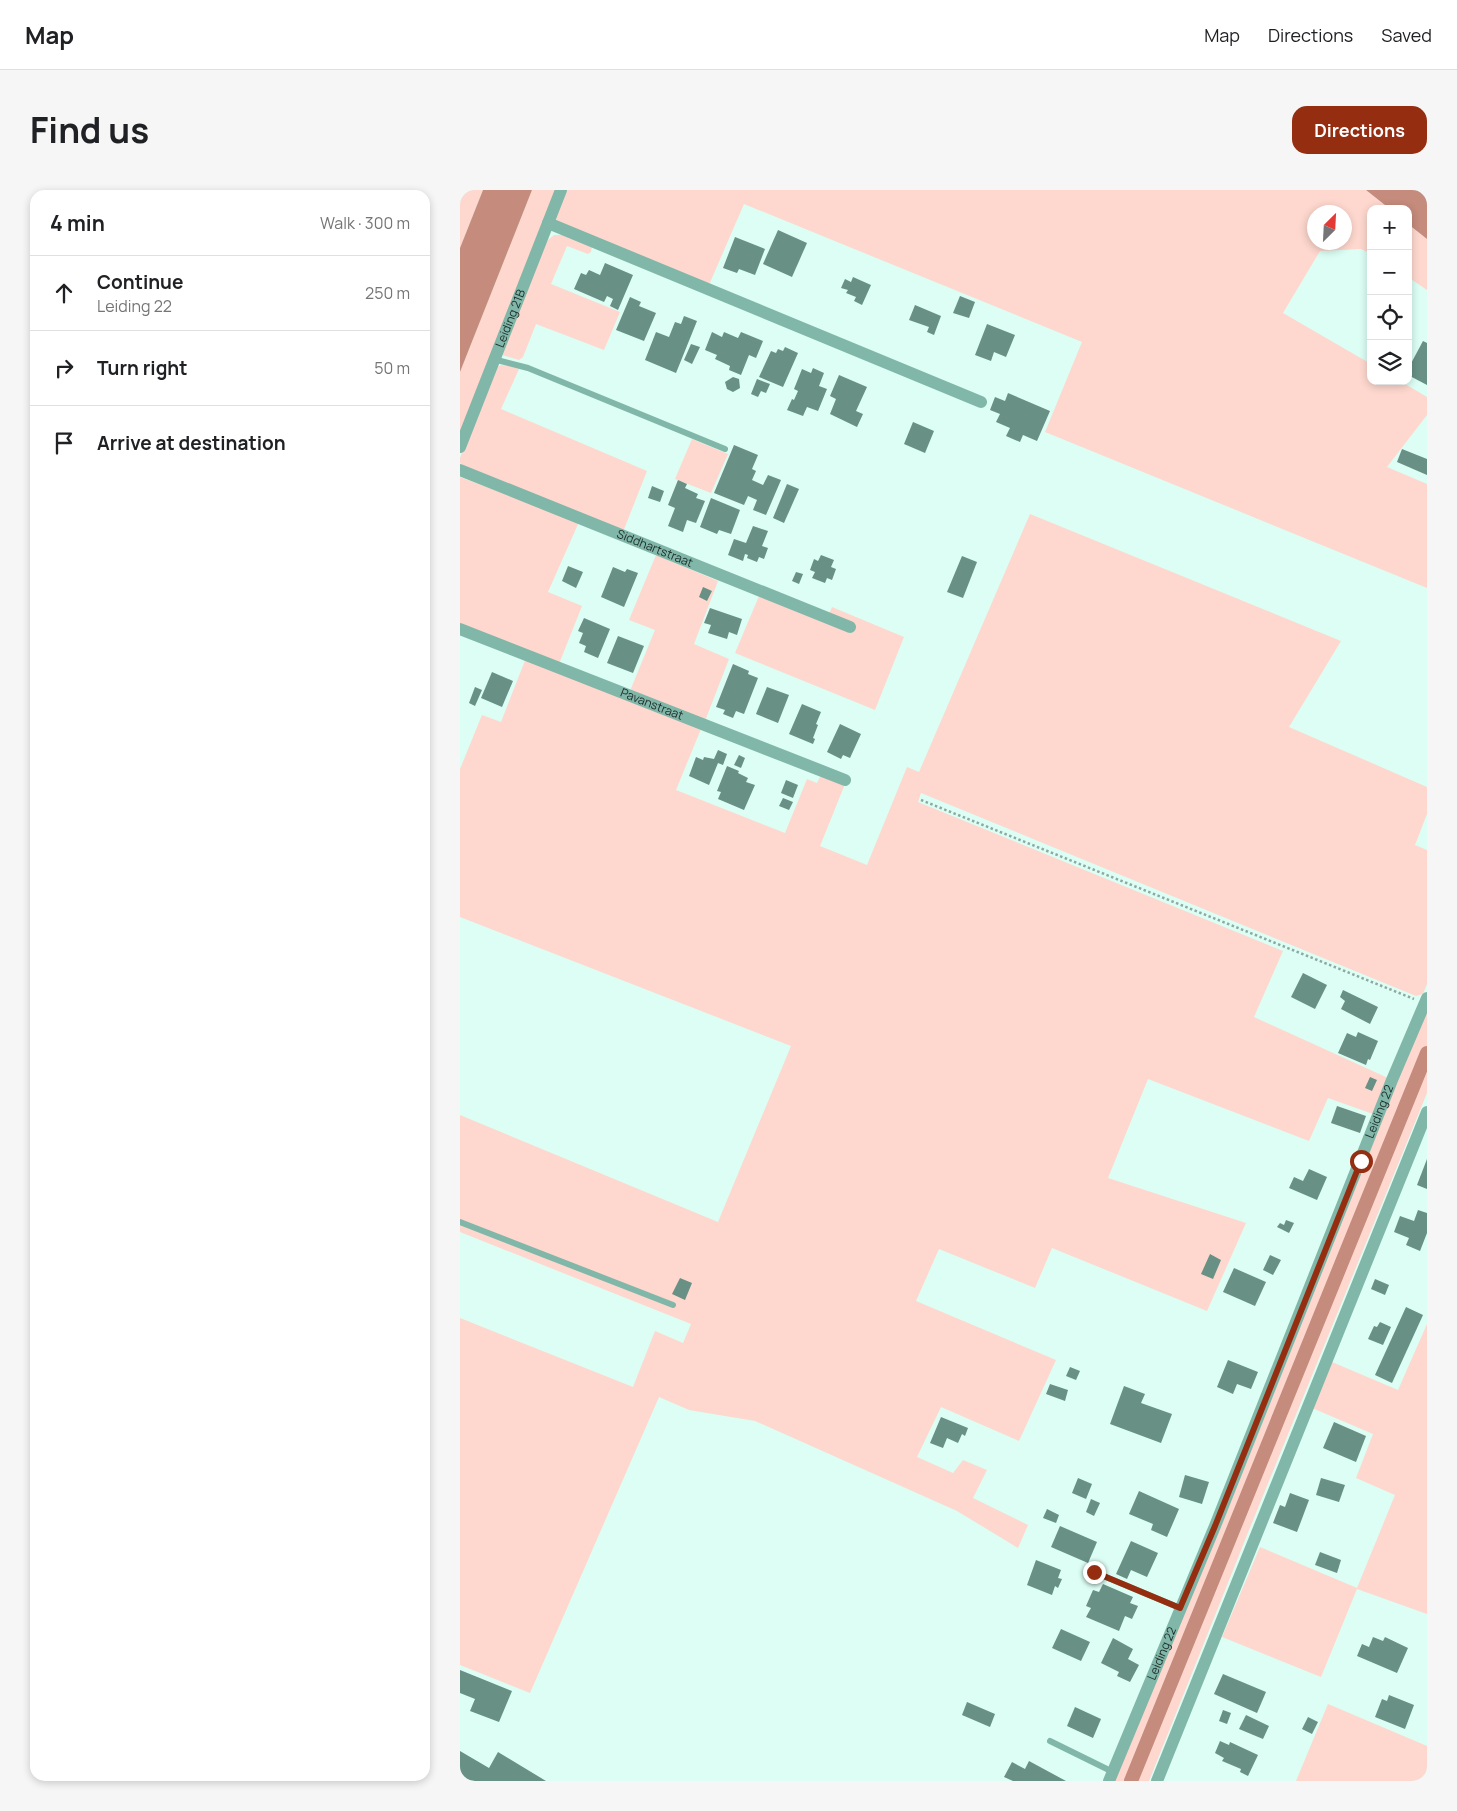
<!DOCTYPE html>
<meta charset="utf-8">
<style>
:root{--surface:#fff;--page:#f6f6f6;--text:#202124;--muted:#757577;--line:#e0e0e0;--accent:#952d11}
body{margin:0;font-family:Manrope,sans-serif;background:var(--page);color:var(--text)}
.controls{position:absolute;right:15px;top:15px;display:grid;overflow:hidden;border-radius:10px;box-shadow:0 2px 8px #0003}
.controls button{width:45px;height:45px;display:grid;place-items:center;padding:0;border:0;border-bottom:1px solid var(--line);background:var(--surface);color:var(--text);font:25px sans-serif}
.compass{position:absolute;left:847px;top:15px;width:45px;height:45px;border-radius:50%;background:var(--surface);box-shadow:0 2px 8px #0003;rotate:24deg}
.stop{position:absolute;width:15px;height:15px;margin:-11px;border:4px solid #952d11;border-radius:50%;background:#fff}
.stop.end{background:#952d11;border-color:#fff;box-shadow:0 1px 5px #0008}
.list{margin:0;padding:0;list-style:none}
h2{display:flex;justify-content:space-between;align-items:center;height:65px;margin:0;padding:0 20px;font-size:21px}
h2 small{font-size:16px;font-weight:400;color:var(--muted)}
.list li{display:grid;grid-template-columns:32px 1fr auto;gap:15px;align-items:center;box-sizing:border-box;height:75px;padding:0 20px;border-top:1px solid var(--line)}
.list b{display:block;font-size:19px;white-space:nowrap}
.list p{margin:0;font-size:16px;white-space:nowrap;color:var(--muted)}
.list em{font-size:16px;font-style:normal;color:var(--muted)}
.icon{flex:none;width:28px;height:28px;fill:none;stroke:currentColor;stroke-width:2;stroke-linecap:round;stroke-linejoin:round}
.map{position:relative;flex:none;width:967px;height:1591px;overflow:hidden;border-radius:15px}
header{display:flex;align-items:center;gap:30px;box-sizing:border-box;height:70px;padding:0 25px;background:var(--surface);border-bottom:1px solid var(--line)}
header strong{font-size:24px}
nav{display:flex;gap:28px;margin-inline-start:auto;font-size:18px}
.intro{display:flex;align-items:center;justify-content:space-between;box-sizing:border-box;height:120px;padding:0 30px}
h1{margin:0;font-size:35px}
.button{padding:12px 22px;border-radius:15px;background:var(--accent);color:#fff;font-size:18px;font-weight:700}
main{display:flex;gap:30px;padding:0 30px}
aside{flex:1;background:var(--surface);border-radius:15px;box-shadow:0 2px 8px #0003}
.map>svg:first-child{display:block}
</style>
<header>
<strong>Map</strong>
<nav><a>Map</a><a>Directions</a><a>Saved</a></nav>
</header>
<div class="intro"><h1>Find us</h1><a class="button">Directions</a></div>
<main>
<aside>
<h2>4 min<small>Walk · 300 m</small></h2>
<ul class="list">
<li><svg class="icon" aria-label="ahead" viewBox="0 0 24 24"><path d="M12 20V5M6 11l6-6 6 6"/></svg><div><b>Continue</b><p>Leiding 22</p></div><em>250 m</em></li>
<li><svg class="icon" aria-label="right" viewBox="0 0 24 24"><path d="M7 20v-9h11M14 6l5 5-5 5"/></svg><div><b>Turn right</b></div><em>50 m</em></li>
<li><svg class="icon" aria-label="arrive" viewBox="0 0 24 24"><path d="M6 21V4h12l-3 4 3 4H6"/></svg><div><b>Arrive at destination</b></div></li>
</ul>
</aside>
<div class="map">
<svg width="967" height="1591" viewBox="0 0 967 1591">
<rect width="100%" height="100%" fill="#dcfef4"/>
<g fill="#fed8ce" fill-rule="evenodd">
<polygon points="1,0 23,0 0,58 0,1"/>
<polygon points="72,0 96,0 0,242 0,182"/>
<path d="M105 0H906L930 19H911V64L901 59 860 61 823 123 911 174V191H940L967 207V225L927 277 967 294V398L585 242 622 152 284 14 249 95 96 31 95 26ZM854 22H884V52H854Z"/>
<polygon points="948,34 967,49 967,100 948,87"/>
<polygon points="94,45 103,45 132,57 131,62 128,64 107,56 91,94 160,122 144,160 76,134 63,167 59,170 42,165 81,60 88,50"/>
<polygon points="41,175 50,176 59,179 41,219 187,281 163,342 5,278 0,273 0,268 34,178"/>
<polygon points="232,249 268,264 251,303 215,289"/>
<polygon points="0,287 119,332 88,402 122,416 99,474 0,435"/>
<polygon points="570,324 881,451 829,537 967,597 967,624 955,655 967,660 967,794 963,804 956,806 461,603 458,612 823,761 794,827 928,888 913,924 868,908 849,951 688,889 648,988 786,1033 747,1121 592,1058 575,1098 479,1059 456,1111 596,1170 559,1251 481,1217 457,1267 493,1283 503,1270 527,1280 513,1308 568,1335 558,1358 497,1321 295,1231 229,1220 199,1207 70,1503 0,1475 0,1128 173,1197 195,1141 223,1153 231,1134 0,1042 0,925 258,1032 331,856 0,727 0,579 22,525 41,532 66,468 241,539 216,600 325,643 347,589 357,593 361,585 385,594 360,656 407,675 447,577 459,582"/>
<polygon points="196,365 258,391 234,454 269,469 245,531 170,501 195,440 169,430"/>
<polygon points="299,406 365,433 372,417 444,447 415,520 275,463"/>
<polygon points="967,818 967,903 787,1345 689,1591 654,1591"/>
<polygon points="967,1134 967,1424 897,1399 861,1487 762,1447 800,1357 897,1398 935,1305 896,1288 913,1244 852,1218 872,1172 938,1200"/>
<polygon points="868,1514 967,1556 967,1591 836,1591"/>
</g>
<g fill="#c58b7c">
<polygon points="23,0 72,0 0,182 0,58"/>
<polygon points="906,0 967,0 967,49 948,34 948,19 930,19"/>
</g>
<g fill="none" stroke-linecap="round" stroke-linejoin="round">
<polyline stroke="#c58b7c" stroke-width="14" points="671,1591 967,863"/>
</g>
<g fill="#689085">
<polygon points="318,40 347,53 332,87 303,74"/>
<polygon points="275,47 305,59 295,85 279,79 277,83 263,78"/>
<polygon points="145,73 173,85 158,120 150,116 153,109 147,106 144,112 114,99 121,83 126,85 129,80 140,85"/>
<polygon points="393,87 411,95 402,115 394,111 396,107 386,103 388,100 381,98 385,89 391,92"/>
<polygon points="500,106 515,112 509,128 493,123"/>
<polygon points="170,107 181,112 179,116 196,123 184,151 156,140"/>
<polygon points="455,115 481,126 474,145 467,142 469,137 449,130"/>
<polygon points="224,126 237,131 216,183 185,170 196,142 209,147 215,132 221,134"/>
<polygon points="527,134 555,145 546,167 534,162 531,171 515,165"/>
<polygon points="252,142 262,147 264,142 278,148 281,142 303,151 296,168 289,165 281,185 269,180 270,176 255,169 257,165 245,160"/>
<polygon points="963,151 967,153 967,195 948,185 948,179"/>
<polygon points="231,154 240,157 232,174 224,170"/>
<polygon points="325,157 338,163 323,197 299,187 311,161 316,163 318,159 323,161"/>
<polygon points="353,178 364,183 359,196 367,199 358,221 347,217 343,226 327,220 332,209 334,210 338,201 334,199 342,179 351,183"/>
<polygon points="379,185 407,197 396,221 403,224 397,237 370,224 376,209 370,206"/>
<polygon points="273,187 279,189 280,198 273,202 267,199 265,192"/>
<polygon points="297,189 310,194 306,203 301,201 298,207 291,204"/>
<polygon points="548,203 590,221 577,251 563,245 560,252 546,246 550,238 536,232 540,224 530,220 535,207 545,211"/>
<polygon points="453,232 474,241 465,263 444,254"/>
<polygon points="274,255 298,265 292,279 296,281 292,290 303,295 308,285 321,290 306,325 293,320 297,310 288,306 284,315 254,303"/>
<polygon points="942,259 967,269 967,285 937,272"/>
<polygon points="218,290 227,294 225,298 238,304 236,308 245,311 236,333 227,330 223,342 208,336 215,318 208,315"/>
<polygon points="327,294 339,299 324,333 313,328"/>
<polygon points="192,296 204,301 200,312 188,308"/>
<polygon points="251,308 280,320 271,344 259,340 257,344 240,337"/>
<polygon points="293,336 308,341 302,356 308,358 304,369 299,367 297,372 287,368 288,365 285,364 283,371 268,365 274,349 286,353"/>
<polygon points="361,365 374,370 371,377 376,379 372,390 367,388 365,393 352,388 355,382 350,380 354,369 358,371"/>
<polygon points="502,366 517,372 503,408 487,402"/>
<polygon points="108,376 123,382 116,398 102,391"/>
<polygon points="153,377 165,382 167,379 178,383 164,417 141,407"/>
<polygon points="336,382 343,384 339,394 332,391"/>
<polygon points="243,397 252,401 247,411 239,407"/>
<polygon points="250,418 282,429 277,445 269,442 267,449 248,443 251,435 244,433"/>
<polygon points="124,428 150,439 138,468 124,462 126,456 119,453 123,443 118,441"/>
<polygon points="158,446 184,456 173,483 147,473"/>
<polygon points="273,474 289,481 288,484 298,488 284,524 276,521 273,528 263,524 265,520 256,517"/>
<polygon points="32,482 53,491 42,517 21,508"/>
<polygon points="15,497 22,500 15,516 9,513"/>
<polygon points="307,497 329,505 318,533 296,524"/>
<polygon points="342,514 361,522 356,534 358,535 353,548 355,549 353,554 329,544"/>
<polygon points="380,534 401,544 390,568 383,565 381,569 367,562"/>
<polygon points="258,560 267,564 263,575 258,573 249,595 229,586 236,567 243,570 244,567 254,569"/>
<polygon points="279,565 285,568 281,578 274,575"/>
<polygon points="267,576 279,581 278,583 288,588 286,592 295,595 284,620 258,609 261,602 257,601"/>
<polygon points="326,590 338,595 333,608 321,603"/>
<polygon points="323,608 333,612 329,620 319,616"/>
<polygon points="843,783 867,795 855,819 831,807"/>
<polygon points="883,800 918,817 910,834 881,819 885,811 880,807"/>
<polygon points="898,842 918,851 910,870 908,869 906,875 878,863 887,843 896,847"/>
<polygon points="910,887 917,890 912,901 905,898"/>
<polygon points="877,916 906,926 900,943 871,933"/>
<polygon points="967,969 967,999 957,995"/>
<polygon points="849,979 867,987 857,1010 829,998 834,987 843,991"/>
<polygon points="958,1020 967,1023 967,1043 960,1061 946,1055 949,1048 934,1042 940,1026 954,1031"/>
<polygon points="826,1030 834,1033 829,1043 817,1037 820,1033 824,1035"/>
<polygon points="750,1064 761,1070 753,1089 741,1084"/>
<polygon points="810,1065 821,1070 813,1085 803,1080"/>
<polygon points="774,1078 806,1092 795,1116 763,1102"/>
<polygon points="220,1088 232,1093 225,1110 212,1104"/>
<polygon points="915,1089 929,1095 925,1105 911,1099"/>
<polygon points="946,1117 963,1125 932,1193 915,1185"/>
<polygon points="920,1132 931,1137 923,1155 908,1149 914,1136 917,1137"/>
<polygon points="768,1170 798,1182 791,1199 777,1194 773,1204 757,1197"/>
<polygon points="610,1177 620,1181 616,1190 606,1186"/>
<polygon points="590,1194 608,1200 605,1211 586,1204"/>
<polygon points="664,1196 685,1204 681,1213 712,1224 701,1253 650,1234"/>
<polygon points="481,1227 508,1238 505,1246 502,1244 498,1253 487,1248 483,1258 470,1253"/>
<polygon points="874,1232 906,1246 896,1272 863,1258"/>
<polygon points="725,1285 749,1292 742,1314 719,1307"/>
<polygon points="618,1288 632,1294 626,1309 612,1303"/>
<polygon points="861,1288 885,1295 879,1312 856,1305"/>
<polygon points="679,1301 719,1319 707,1347 691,1340 693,1334 669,1324"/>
<polygon points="830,1303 849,1310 837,1342 813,1333 820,1315 825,1317"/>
<polygon points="631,1309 640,1313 634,1326 626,1322"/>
<polygon points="587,1319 599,1325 596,1333 583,1328"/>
<polygon points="600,1336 637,1352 628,1373 591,1357"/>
<polygon points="671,1351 698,1363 687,1387 671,1380 667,1389 656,1384"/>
<polygon points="860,1362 881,1370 877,1383 855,1375"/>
<polygon points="576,1370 601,1380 598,1388 602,1389 598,1398 595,1396 592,1405 567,1395"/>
<polygon points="643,1394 673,1407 670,1413 678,1416 672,1429 665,1426 659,1441 626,1427 631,1418 626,1416 633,1400 639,1402"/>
<polygon points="601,1439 630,1452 621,1471 592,1458"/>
<polygon points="913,1447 923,1451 925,1447 948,1458 937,1483 897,1466 902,1454 909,1457"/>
<polygon points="653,1448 673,1459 668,1469 679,1475 670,1492 657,1486 659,1482 641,1473"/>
<polygon points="0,1480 52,1501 39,1532 10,1521 15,1509 0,1503"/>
<polygon points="763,1484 806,1502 797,1523 754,1504"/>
<polygon points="929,1505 954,1515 945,1539 915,1527 922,1509 927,1511"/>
<polygon points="507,1512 535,1524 530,1537 502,1525"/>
<polygon points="615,1517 641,1529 633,1548 607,1536"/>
<polygon points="763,1520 771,1523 767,1534 759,1531"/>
<polygon points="786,1525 809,1536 803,1549 779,1539"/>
<polygon points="848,1527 858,1532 852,1544 842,1539"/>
<polygon points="760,1551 769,1555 770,1552 798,1565 788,1586 780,1582 781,1579 762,1571 764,1568 755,1563"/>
<polygon points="0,1561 29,1578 38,1562 86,1591 0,1591"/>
<polygon points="569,1571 606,1591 553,1591 544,1587 552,1572 565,1579"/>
</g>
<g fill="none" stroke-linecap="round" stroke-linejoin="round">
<polyline stroke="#8ea9a1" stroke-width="2.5" stroke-dasharray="2.5 2.5" stroke-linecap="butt" points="461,610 954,809"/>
<g stroke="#81b7a9" stroke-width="6">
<polyline points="33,169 68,178 265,259"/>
<polyline points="0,1032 213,1115"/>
<polyline points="634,1382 720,1418"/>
<polyline points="590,1551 653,1582"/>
</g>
<g stroke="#81b7a9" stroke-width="12">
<polyline points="88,33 521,212"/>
<path id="s1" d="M0 257 101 0"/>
<path id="s2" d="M0 280 390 437"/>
<path id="s3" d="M0 439 385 590"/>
<path id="s4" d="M649 1591 755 1336 932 890 967 808"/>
<polyline points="697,1591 967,922"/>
</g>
</g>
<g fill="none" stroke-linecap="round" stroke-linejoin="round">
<polyline stroke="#952d11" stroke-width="6" points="634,1382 720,1418 755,1336 901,971"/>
</g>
<g text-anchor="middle" stroke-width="5" stroke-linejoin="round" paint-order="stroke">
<g font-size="12" fill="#1d2d29" stroke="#fff">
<text dy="4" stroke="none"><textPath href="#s1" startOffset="138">Leiding 21B</textPath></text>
<text dy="4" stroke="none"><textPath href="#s2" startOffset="210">Siddhartstraat</textPath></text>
<text dy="4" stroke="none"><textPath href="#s3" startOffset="206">Pavanstraat</textPath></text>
<text dy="4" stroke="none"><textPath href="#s4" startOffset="722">Leiding 22</textPath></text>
<text dy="4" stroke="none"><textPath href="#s4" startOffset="138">Leiding 22</textPath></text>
</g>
</g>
</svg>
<div class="controls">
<button>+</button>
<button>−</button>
<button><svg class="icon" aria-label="locate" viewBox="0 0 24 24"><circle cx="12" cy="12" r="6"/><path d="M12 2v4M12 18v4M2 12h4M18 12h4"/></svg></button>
<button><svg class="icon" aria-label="layers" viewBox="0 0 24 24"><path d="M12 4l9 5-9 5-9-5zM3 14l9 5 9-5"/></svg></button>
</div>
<svg class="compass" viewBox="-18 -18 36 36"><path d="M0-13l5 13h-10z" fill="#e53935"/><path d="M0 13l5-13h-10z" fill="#757577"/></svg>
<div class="stop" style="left:901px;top:971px"></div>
<div class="stop end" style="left:634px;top:1382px"></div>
</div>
</main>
